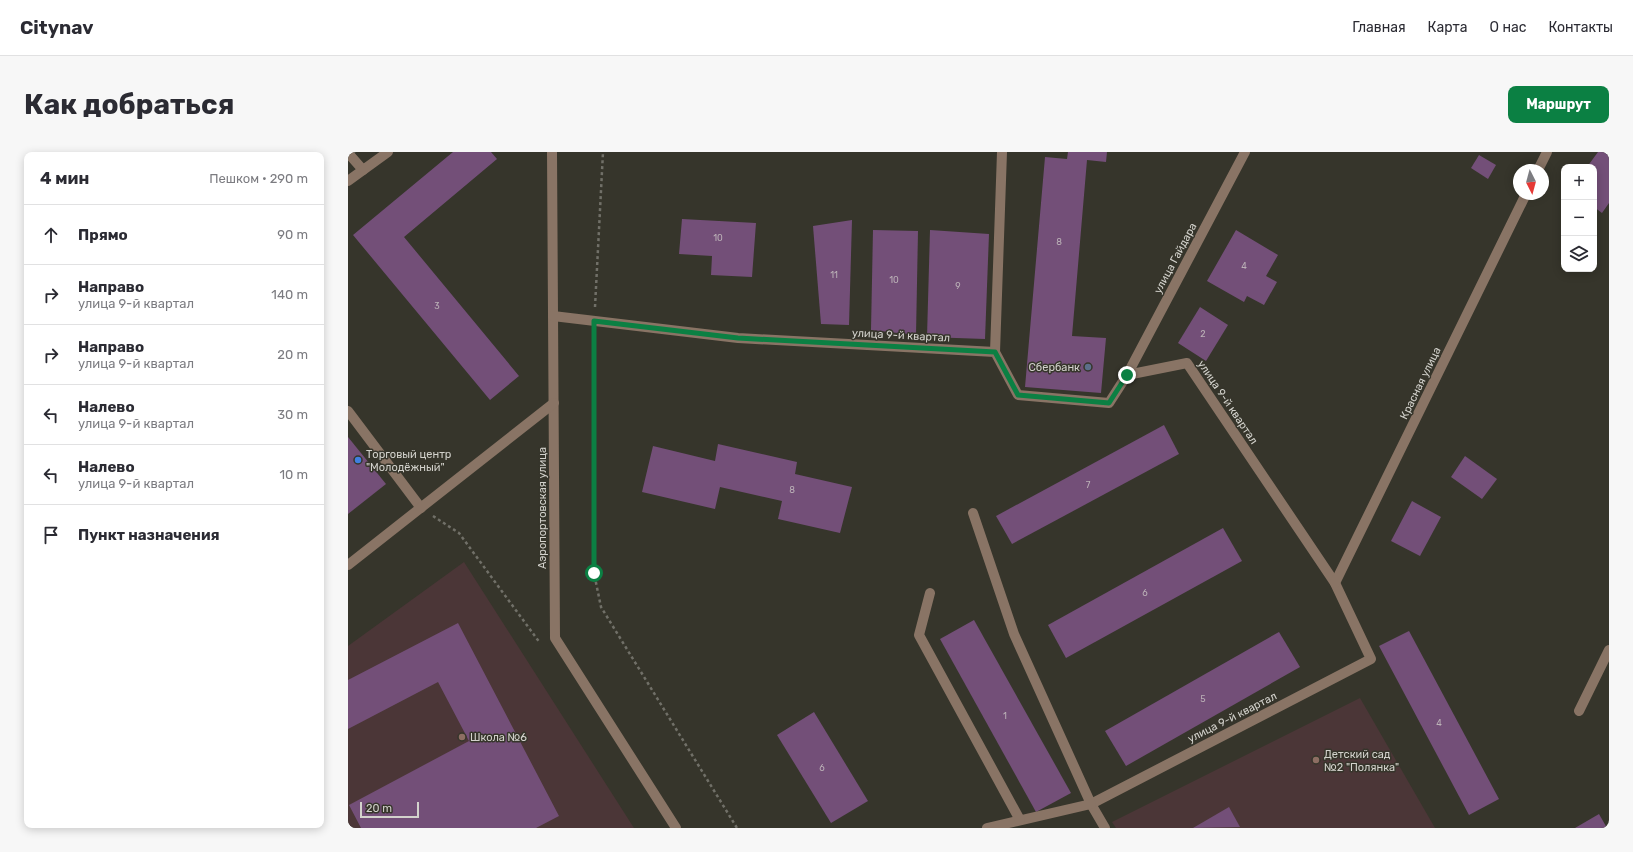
<!DOCTYPE html>
<html lang="ru">
<meta charset="utf-8">
<style>
:root{--surface:#fff;--page:#f7f7f7;--text:#2b2b33;--muted:#7c7c81;--line:#e1e1e2;--accent:#0b8043}
body{margin:0;font-family:Rubik,sans-serif;background:var(--page);color:var(--text)}
.controls{position:absolute;right:12px;top:12px;display:grid;overflow:hidden;border-radius:8px;box-shadow:0 2px 10px #0003}
.controls button{width:36px;height:36px;display:grid;place-items:center;padding:0;border:0;border-bottom:1px solid var(--line);background:var(--surface);color:var(--text);font:20px sans-serif}
.compass{position:absolute;left:1165px;top:12px;width:36px;height:36px;border-radius:50%;background:var(--surface);box-shadow:0 2px 10px #0003;rotate:174deg}
.scale{position:absolute;left:12px;bottom:10px;width:59px;box-sizing:border-box;padding-left:4px;border:2px solid #d3d2cc;border-top:0;font-size:11px;line-height:14px;white-space:nowrap;color:#d3d2cc;-webkit-text-stroke:3px #36352b;paint-order:stroke}
.stop{position:absolute;width:12px;height:12px;margin:-9px;border:3px solid #0b8043;border-radius:50%;background:#fff}
.stop.end{background:#0b8043;border-color:#fff;box-shadow:0 1px 4px #0008}
.list{margin:0;padding:0;list-style:none}
h2{display:flex;justify-content:space-between;align-items:center;height:52px;margin:0;padding:0 16px;font-size:17px}
h2 small{font-size:13px;font-weight:400;color:var(--muted)}
.list li{display:grid;grid-template-columns:26px 1fr auto;gap:12px;align-items:center;box-sizing:border-box;height:60px;padding:0 16px;border-top:1px solid var(--line)}
.list b{display:block;font-size:15px;white-space:nowrap}
.list p{margin:0;font-size:13px;white-space:nowrap;color:var(--muted)}
.list em{font-size:13px;font-style:normal;color:var(--muted)}
.icon{flex:none;width:22px;height:22px;fill:none;stroke:currentColor;stroke-width:2;stroke-linecap:round;stroke-linejoin:round}
.map{position:relative;flex:none;width:1261px;height:676px;overflow:hidden;border-radius:8px}
header{display:flex;align-items:center;gap:24px;box-sizing:border-box;height:56px;padding:0 20px;background:var(--surface);border-bottom:1px solid var(--line)}
header strong{font-size:19px}
nav{display:flex;gap:22px;margin-inline-start:auto;font-size:14px}
.intro{display:flex;align-items:center;justify-content:space-between;box-sizing:border-box;height:96px;padding:0 24px}
h1{margin:0;font-size:28px}
.button{padding:10px 18px;border-radius:8px;background:var(--accent);color:#fff;font-size:14px;font-weight:700}
main{display:flex;gap:24px;padding:0 24px}
aside{flex:1;background:var(--surface);border-radius:8px;box-shadow:0 2px 10px #0003}
.map>svg:first-child{display:block}
</style>
<header>
<strong>Citynav</strong>
<nav><a>Главная</a><a>Карта</a><a>О нас</a><a>Контакты</a></nav>
</header>
<div class="intro"><h1>Как добраться</h1><a class="button">Маршрут</a></div>
<main>
<aside>
<h2>4 мин<small>Пешком · 290 m</small></h2>
<ul class="list">
<li><svg class="icon" aria-label="ahead" viewBox="0 0 24 24"><path d="M12 20V5M6 11l6-6 6 6"/></svg><div><b>Прямо</b></div><em>90 m</em></li>
<li><svg class="icon" aria-label="right" viewBox="0 0 24 24"><path d="M7 20v-9h11M14 6l5 5-5 5"/></svg><div><b>Направо</b><p>улица 9-й квартал</p></div><em>140 m</em></li>
<li><svg class="icon" aria-label="right" viewBox="0 0 24 24"><path d="M7 20v-9h11M14 6l5 5-5 5"/></svg><div><b>Направо</b><p>улица 9-й квартал</p></div><em>20 m</em></li>
<li><svg class="icon" aria-label="left" viewBox="0 0 24 24"><path d="M17 20v-9H6M10 6l-5 5 5 5"/></svg><div><b>Налево</b><p>улица 9-й квартал</p></div><em>30 m</em></li>
<li><svg class="icon" aria-label="left" viewBox="0 0 24 24"><path d="M17 20v-9H6M10 6l-5 5 5 5"/></svg><div><b>Налево</b><p>улица 9-й квартал</p></div><em>10 m</em></li>
<li><svg class="icon" aria-label="arrive" viewBox="0 0 24 24"><path d="M6 21V4h12l-3 4 3 4H6"/></svg><div><b>Пункт назначения</b></div></li>
</ul>
</aside>
<div class="map">
<svg width="1261" height="676" viewBox="0 0 1261 676">
<rect width="100%" height="100%" fill="#36352b"/>
<g fill="#4b3637">
<polygon points="116,410 286,676 0,676 0,494"/>
<polygon points="1012,546 1087,676 768,676 764,670"/>
</g>
<g fill="#734f78">
<polygon points="105,0 143,0 149,7 56,85 171,224 142,248 5,83"/>
<polygon points="720,0 759,0 758,10 739,8 724,184 758,186 753,241 677,235 697,5 719,7"/>
<polygon points="1250,0 1261,0 1261,51 1254,61 1246,55 1246,15 1239,15"/>
<polygon points="1131,3 1148,13 1140,27 1123,16"/>
<polygon points="334,67 408,71 404,125 363,123 364,104 331,102"/>
<polygon points="504,68 501,173 473,172 465,74"/>
<polygon points="525,78 570,79 568,183 523,178"/>
<polygon points="582,78 641,82 637,187 579,185"/>
<polygon points="888,78 930,103 918,124 929,130 916,153 899,144 896,150 859,129"/>
<polygon points="852,155 880,173 858,209 830,191"/>
<polygon points="816,273 831,302 664,392 648,364"/>
<polygon points="0,285 38,332 0,362"/>
<polygon points="370,292 449,310 447,322 504,335 492,381 430,367 434,349 372,335 367,357 294,340 305,294 367,309"/>
<polygon points="1117,304 1149,327 1134,347 1103,325"/>
<polygon points="1064,349 1093,365 1072,404 1043,389"/>
<polygon points="875,376 894,409 718,506 700,473"/>
<polygon points="626,468 723,641 688,660 592,487"/>
<polygon points="110,471 211,664 188,676 13,676 1,653 121,589 90,530 0,577 0,528"/>
<polygon points="1061,479 1151,647 1121,663 1031,494"/>
<polygon points="931,480 952,515 778,614 757,579"/>
<polygon points="466,560 520,649 483,671 429,583"/>
<polygon points="881,655 892,675 845,676"/>
<polygon points="1251,662 1259,676 1227,676"/>
</g>
<g fill="none" stroke-linecap="round" stroke-linejoin="round">
<g stroke="#717068" stroke-width="2.5" stroke-dasharray="3 3" stroke-linecap="butt">
<polyline points="247,155 255,0"/>
<polyline points="246,184 246,421 253,455 389,676"/>
<polyline points="85,364 111,381 192,491"/>
</g>
<g stroke="#897465" stroke-width="10">
<polyline points="204,0 207,486 328,676"/>
<polyline points="0,1 15,18"/>
<polyline points="1190,18 1199,0"/>
<polyline points="0,29 40,0"/>
<polyline points="205,164 390,186 647,200 670,243 761,251 779,223 839,211 987,431 1023,507 743,652 757,676"/>
<polyline points="647,200 654,0"/>
<polyline points="779,223 897,0"/>
<polyline points="0,259 73,356"/>
<polyline points="625,361 666,482 743,652 639,676"/>
<polyline points="0,413 206,251"/>
<polyline points="987,431 1178,42"/>
<polyline points="582,441 571,483 672,668"/>
<polyline points="1231,559 1261,498"/>
</g>
</g>
<g fill="none" stroke-linecap="round" stroke-linejoin="round">
<polyline stroke="#0b8043" stroke-width="5" points="246,421 246,169 390,186 647,200 670,243 761,251 779,223"/>
</g>
<circle fill="#5c6f8a" stroke="#36352b" stroke-width="1.5" cx="740" cy="215" r="4"/>
<circle fill="#3f7fe0" stroke="#36352b" stroke-width="1.5" cx="10" cy="308" r="4"/>
<g fill="#8d6e63" stroke="#36352b" stroke-width="1.5">
<circle cx="114" cy="585" r="4"/>
<circle cx="968" cy="608" r="4"/>
</g>
<g text-anchor="middle" stroke-width="3" stroke-linejoin="round" paint-order="stroke">
<g font-size="9" fill="#bbb1b7">
<text x="370" y="89">10</text>
<text x="711" y="93">8</text>
<text x="896" y="117">4</text>
<text x="486" y="126">11</text>
<text x="546" y="131">10</text>
<text x="610" y="137">9</text>
<text x="89" y="157">3</text>
<text x="855" y="185">2</text>
<text x="740" y="336">7</text>
<text x="444" y="341">8</text>
<text x="797" y="444">6</text>
<text x="855" y="550">5</text>
<text x="657" y="567">1</text>
<text x="1091" y="574">4</text>
<text x="474" y="619">6</text>
</g>
<g font-size="11" fill="#d3d2cc" stroke="#36352b">
<text transform="translate(827 106) rotate(-62)" y="4">улица Гайдара</text>
<text transform="translate(553 183) rotate(3)" y="4">улица 9-й квартал</text>
<text transform="translate(1072 231) rotate(-64)" y="4">Красная улица</text>
<text transform="translate(880 250) rotate(56)" y="4">улица 9-й квартал</text>
<text transform="translate(194 356) rotate(-90)" y="4">Аэропортовская улица</text>
<text transform="translate(884 565) rotate(-27)" y="4">улица 9-й квартал</text>
</g>
<g font-size="11" fill="#d3d2cc" stroke="#36352b" text-anchor="start">
<text x="732" y="219" text-anchor="end">Сбербанк</text>
<text x="18" y="306">Торговый центр<tspan x="18" dy="13">"Молодёжный"</tspan></text>
<text x="122" y="589">Школа №6</text>
<text x="976" y="606">Детский сад<tspan x="976" dy="13">№2 "Полянка"</tspan></text>
</g>
</g>
</svg>
<div class="controls">
<button>+</button>
<button>−</button>
<button><svg class="icon" aria-label="layers" viewBox="0 0 24 24"><path d="M12 4l9 5-9 5-9-5zM3 14l9 5 9-5"/></svg></button>
</div>
<svg class="compass" viewBox="-18 -18 36 36"><path d="M0-13l5 13h-10z" fill="#e53935"/><path d="M0 13l5-13h-10z" fill="#7c7c81"/></svg>
<div class="scale">20 m</div>
<div class="stop" style="left:246px;top:421px"></div>
<div class="stop end" style="left:779px;top:223px"></div>
</div>
</main>
